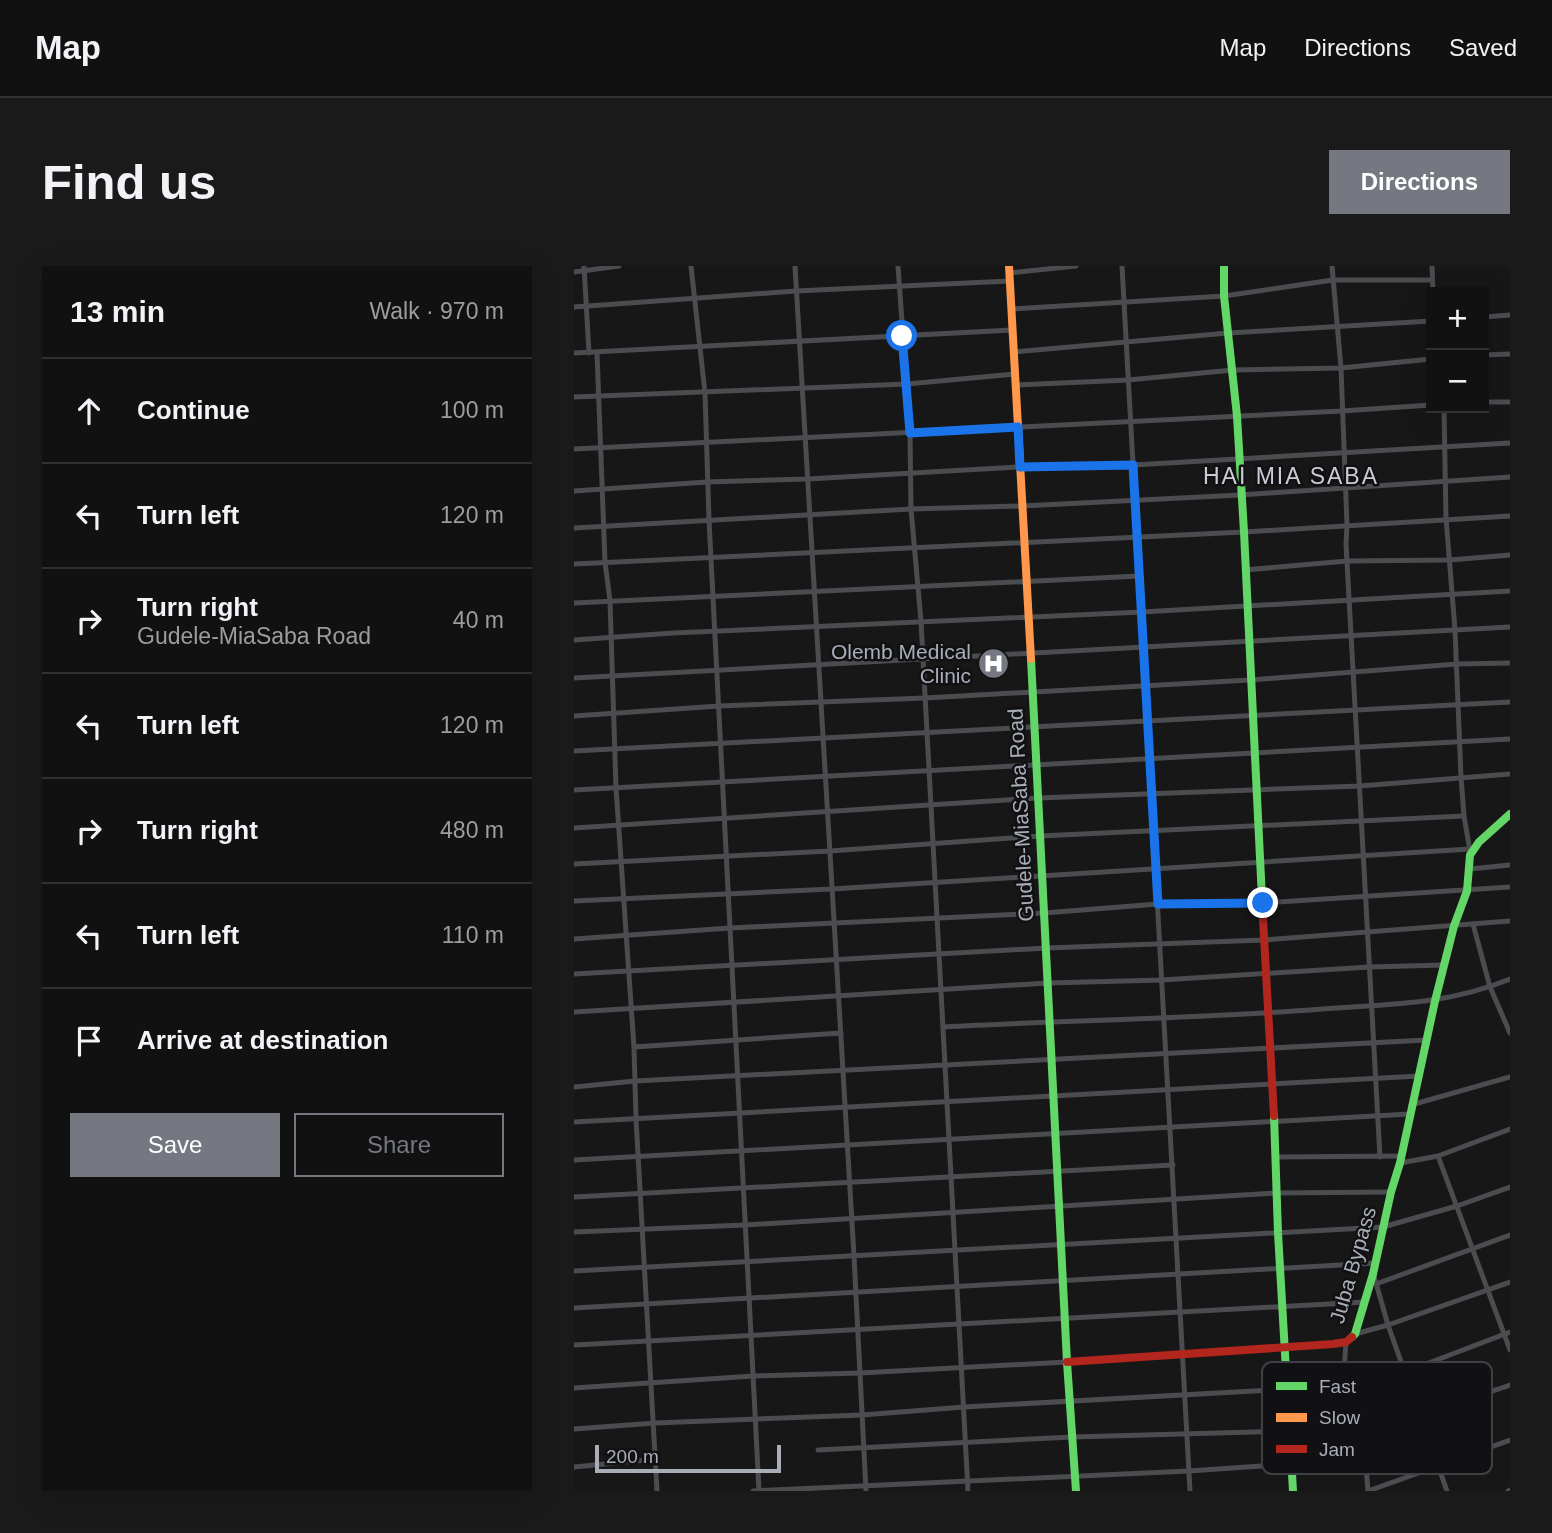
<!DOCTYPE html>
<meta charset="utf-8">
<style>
:root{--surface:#111;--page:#1a1a1a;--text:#f1f3f6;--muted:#9c9d9f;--line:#303131;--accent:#757880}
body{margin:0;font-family:Helvetica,sans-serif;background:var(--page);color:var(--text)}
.controls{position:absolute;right:21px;top:21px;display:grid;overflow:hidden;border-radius:0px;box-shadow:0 7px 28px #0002}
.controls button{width:63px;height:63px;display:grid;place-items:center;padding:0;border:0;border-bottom:2px solid var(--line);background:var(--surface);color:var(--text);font:35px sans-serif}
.scale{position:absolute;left:21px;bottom:18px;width:186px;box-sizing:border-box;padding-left:7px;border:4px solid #a8adb8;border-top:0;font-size:19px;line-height:24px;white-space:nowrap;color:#a8adb8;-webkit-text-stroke:5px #111113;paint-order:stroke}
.stop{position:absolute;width:21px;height:21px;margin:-16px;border:5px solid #1a73e8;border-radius:50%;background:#fff}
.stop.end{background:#1a73e8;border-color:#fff;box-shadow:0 2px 7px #0008}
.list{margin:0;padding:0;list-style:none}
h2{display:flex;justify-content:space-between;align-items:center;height:91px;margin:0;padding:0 28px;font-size:30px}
h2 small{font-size:23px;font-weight:400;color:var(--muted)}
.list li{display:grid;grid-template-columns:46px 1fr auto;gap:21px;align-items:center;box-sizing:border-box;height:105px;padding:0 28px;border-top:2px solid var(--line)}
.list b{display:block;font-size:26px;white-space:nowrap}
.list p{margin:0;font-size:23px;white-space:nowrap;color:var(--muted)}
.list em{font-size:23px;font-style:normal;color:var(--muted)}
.actions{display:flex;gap:14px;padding:21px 28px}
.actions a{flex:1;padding:16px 0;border:2px solid var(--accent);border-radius:0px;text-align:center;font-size:24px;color:var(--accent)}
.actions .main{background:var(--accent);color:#fff}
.icon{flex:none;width:38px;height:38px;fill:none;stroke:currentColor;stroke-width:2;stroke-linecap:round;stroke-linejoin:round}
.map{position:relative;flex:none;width:936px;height:1225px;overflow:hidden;border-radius:0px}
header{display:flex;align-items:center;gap:42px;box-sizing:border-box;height:98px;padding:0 35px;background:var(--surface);border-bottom:2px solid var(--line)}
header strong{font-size:33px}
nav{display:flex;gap:38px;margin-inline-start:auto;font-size:24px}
.intro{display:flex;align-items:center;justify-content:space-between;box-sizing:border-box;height:168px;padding:0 42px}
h1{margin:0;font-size:49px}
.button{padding:18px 32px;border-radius:0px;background:var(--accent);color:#fff;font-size:24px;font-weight:700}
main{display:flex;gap:42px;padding:0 42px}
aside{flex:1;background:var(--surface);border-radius:0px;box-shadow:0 7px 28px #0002}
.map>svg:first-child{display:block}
</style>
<header>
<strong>Map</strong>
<nav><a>Map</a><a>Directions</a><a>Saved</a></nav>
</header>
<div class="intro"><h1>Find us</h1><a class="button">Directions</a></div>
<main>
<aside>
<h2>13 min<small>Walk · 970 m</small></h2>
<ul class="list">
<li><svg class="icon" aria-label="ahead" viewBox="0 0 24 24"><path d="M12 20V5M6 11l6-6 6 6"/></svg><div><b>Continue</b></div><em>100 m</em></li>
<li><svg class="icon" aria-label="left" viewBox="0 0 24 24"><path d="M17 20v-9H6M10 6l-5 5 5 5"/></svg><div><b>Turn left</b></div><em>120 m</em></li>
<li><svg class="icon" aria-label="right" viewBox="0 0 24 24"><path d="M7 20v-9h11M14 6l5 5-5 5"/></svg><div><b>Turn right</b><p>Gudele-MiaSaba Road</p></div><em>40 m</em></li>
<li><svg class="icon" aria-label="left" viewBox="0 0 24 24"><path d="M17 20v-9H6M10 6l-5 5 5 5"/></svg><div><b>Turn left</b></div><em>120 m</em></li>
<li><svg class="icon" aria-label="right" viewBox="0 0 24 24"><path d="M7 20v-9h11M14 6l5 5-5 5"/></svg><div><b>Turn right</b></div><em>480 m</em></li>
<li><svg class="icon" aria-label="left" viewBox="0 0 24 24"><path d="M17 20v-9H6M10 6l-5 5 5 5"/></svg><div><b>Turn left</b></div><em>110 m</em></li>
<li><svg class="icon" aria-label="arrive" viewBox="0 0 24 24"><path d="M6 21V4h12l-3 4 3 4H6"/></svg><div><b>Arrive at destination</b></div></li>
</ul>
<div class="actions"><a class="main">Save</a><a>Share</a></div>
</aside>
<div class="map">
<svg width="936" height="1225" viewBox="0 0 936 1225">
<rect width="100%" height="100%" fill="#171717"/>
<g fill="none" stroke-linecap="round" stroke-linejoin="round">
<g stroke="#4b4c50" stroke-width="5">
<polyline points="10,0 15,87"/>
<polyline points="117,0 131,127 135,254 185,1225"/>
<polyline points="221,0 280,990 292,1225"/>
<polyline points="324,0 336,167 337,243 347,355 394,1225"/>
<polyline points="548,0 616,1225"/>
<polyline points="758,0 767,102 773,259 772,278 806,891"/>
<polyline points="858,0 859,26"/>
<polyline points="0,6 45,0"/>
<polyline points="435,7 502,0"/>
<polyline points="0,41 222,25 436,15"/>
<polyline points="437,43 650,30 759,14 858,14"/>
<polyline points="910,51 936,49"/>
<polyline points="440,86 654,67 857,55"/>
<polyline points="0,87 438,64"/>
<polyline points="23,87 31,296 36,335 42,522 60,781 62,853 83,1225"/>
<polyline points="910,89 936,88"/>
<polyline points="441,119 554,114 659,104 767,102 857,93"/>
<polyline points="0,131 333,118 441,108"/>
<polyline points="910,136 936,136"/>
<polyline points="870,142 872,252 881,364 887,511 890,550 896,585"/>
<polyline points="0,183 768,145 857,139"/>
<polyline points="0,225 133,216 234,213 446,201 559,199 936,177"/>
<polyline points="0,262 337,243 448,240 666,229 936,211"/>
<polyline points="0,298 670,266 936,250"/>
<polyline points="671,304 773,295 876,294 936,289"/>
<polyline points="0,337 565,310"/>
<polyline points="0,374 99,367 568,346 936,325"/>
<polyline points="0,412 936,361"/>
<polyline points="0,450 145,440 351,432 676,414 883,398 936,397"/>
<polyline points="0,485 936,436"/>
<polyline points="0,524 936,473"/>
<polyline points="0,562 464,532 786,520 936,508"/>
<polyline points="0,598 256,585 466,570 890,550"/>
<polyline points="896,603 936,599"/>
<polyline points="0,635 258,623 896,583"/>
<polyline points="899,658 916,721 936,767"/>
<polyline points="0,673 156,662 470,647 584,638 689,637 936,621"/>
<polyline points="0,708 473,682 690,674 936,655"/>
<polyline points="0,746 474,717 588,714 795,701 870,699"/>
<path d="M369 761C495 754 622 753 748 743 814 738 873 739 936 713"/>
<polyline points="60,781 267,767"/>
<polyline points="0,821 61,815 853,774"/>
<polyline points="837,839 936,811"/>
<polyline points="0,856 845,810"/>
<polyline points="864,890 936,1084"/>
<polyline points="702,891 827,890"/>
<polyline points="0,894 836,848"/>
<polyline points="826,897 864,890 936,863"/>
<polyline points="0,931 599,899"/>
<polyline points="0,966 171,959 703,927 817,926"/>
<polyline points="0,1005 809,961 883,940 936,921"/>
<polyline points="800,1010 814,1059 873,1225"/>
<polyline points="802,1018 936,969"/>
<polyline points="0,1042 801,997"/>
<polyline points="781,1068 814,1059 936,1016"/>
<polyline points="0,1079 791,1036"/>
<polyline points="0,1122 179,1110 286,1107 493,1096"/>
<polyline points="0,1163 81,1157 288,1149 390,1141 770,1120 831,1106 936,1066"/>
<polyline points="766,1163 772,1076"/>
<polyline points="789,1163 794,1225"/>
<polyline points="244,1184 498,1171 789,1163 848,1149 936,1119"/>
<polyline points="0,1201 82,1193"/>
<polyline points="179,1225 615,1205 715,1198"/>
<polyline points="794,1225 936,1174"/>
<polyline points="934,1225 936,1224"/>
</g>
<g stroke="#63d668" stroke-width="8">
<polyline points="650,0 650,30 663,150 670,266 689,653"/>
<polyline points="457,393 493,1096 502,1225"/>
<polyline points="700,850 704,967 719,1225"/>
<polyline points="778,1071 781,1068 799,1008 817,926 826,897 861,735 880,660 893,625 896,589 905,576 936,548"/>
</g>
<polyline stroke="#ff974d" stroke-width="8" points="435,0 457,393"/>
<g stroke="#b3261e" stroke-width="8">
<polyline points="689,653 700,850"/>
<polyline points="493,1096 759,1078 772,1076 778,1071"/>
</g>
</g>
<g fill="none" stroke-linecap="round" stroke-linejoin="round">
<polyline stroke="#1a73e8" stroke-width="9" points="328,70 336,167 444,161 446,201 559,199 584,638 689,637"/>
</g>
<defs>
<symbol id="hospital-disc" viewBox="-11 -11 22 22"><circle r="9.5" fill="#757880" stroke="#111113"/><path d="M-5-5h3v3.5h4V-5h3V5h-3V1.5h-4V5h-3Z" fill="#fff"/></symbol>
</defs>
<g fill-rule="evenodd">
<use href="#hospital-disc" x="402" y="380" width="35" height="35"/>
</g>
<g text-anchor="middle" stroke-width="5" stroke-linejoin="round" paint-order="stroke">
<g font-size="21" fill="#a8adb8" stroke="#111113" text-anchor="end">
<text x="397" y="393">Olemb Medical<tspan x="397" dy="24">Clinic</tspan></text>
</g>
<g font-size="21" fill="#a8adb8" stroke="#111113">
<text transform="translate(447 549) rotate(-93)" y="7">Gudele-MiaSaba Road</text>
<text transform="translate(779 999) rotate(-74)" y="7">Juba Bypass</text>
</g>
<g font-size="23" letter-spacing="2" fill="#c9ccd4" stroke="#111113">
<text x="717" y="218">HAI MIA SABA</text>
</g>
</g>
<rect x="688" y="1096" width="230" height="112" rx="10" fill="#111113" stroke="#3e4045" stroke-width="2"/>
<rect x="702" y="1116" width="31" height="8" fill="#63d668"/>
<rect x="702" y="1147" width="31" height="9" fill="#ff974d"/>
<rect x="702" y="1179" width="31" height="8" fill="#b3261e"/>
<g font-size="19" fill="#a8adb8">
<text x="745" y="1127">Fast</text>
<text x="745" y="1158">Slow</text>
<text x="745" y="1190">Jam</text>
</g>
</svg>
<div class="controls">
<button>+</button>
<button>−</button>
</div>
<div class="scale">200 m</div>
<div class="stop" style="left:328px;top:70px"></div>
<div class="stop end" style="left:689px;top:637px"></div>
</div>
</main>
